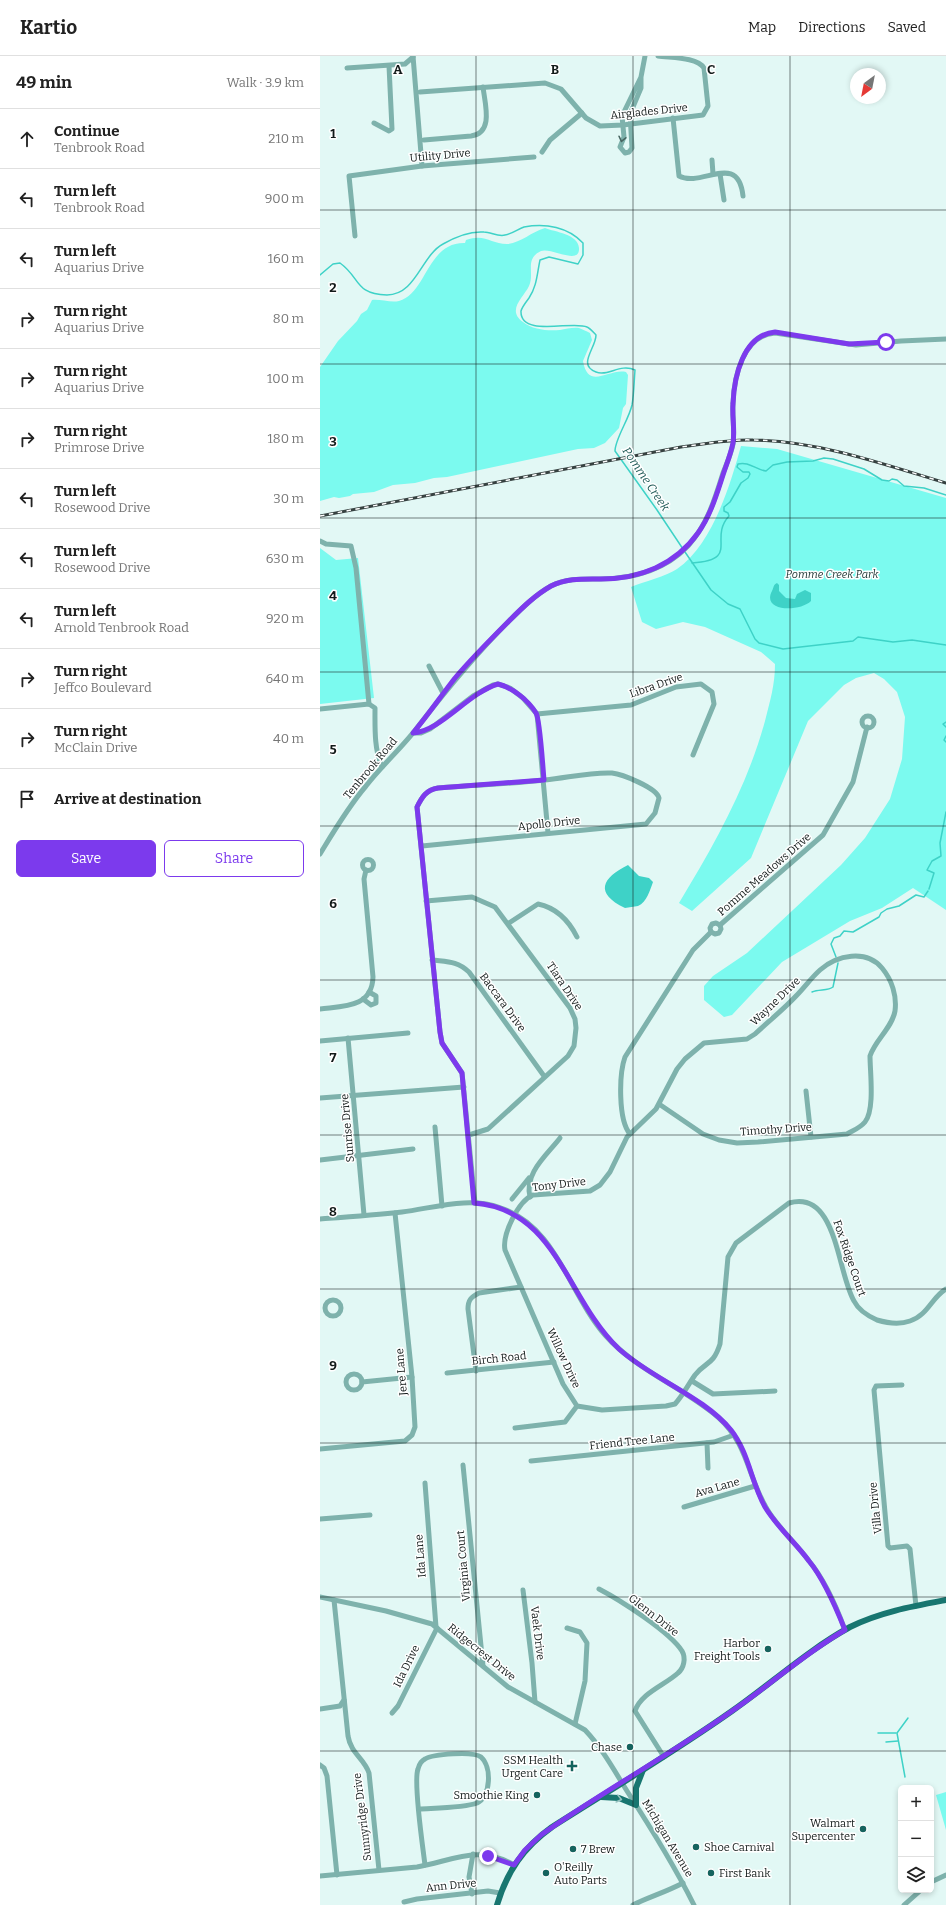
<!DOCTYPE html>
<meta charset="utf-8">
<style>
:root{--surface:#fff;--page:#f2f2f2;--text:#222;--muted:#767676;--line:#e0e0e0;--accent:#7c3aed}
body{margin:0;font-family:Bitter,serif;background:var(--page);color:var(--text)}
.controls{position:absolute;right:12px;bottom:12px;display:grid;overflow:hidden;border-radius:6px;box-shadow:0 2px 6px #0003}
.controls button{width:36px;height:36px;display:grid;place-items:center;padding:0;border:0;border-bottom:1px solid var(--line);background:var(--surface);color:var(--text);font:20px sans-serif}
.compass{position:absolute;left:530px;top:12px;width:36px;height:36px;border-radius:50%;background:var(--surface);box-shadow:0 2px 6px #0003;rotate:212deg}
.stop{position:absolute;width:12px;height:12px;margin:-9px;border:3px solid #7c3aed;border-radius:50%;background:#fff}
.stop.end{background:#7c3aed;border-color:#fff;box-shadow:0 1px 4px #0008}
.list{margin:0;padding:0;list-style:none}
h2{display:flex;justify-content:space-between;align-items:center;height:52px;margin:0;padding:0 16px;font-size:17px}
h2 small{font-size:13px;font-weight:400;color:var(--muted)}
.list li{display:grid;grid-template-columns:26px 1fr auto;gap:12px;align-items:center;box-sizing:border-box;height:60px;padding:0 16px;border-top:1px solid var(--line)}
.list b{display:block;font-size:15px;white-space:nowrap}
.list p{margin:0;font-size:13px;white-space:nowrap;color:var(--muted)}
.list em{font-size:13px;font-style:normal;color:var(--muted)}
.actions{display:flex;gap:8px;padding:12px 16px}
.actions a{flex:1;padding:9px 0;border:1px solid var(--accent);border-radius:6px;text-align:center;font-size:14px;color:var(--accent)}
.actions .main{background:var(--accent);color:#fff}
.icon{flex:none;width:22px;height:22px;fill:none;stroke:currentColor;stroke-width:2;stroke-linecap:round;stroke-linejoin:round}
.map{position:relative;flex:none;width:626px;height:1849px;overflow:hidden}
header{display:flex;align-items:center;gap:24px;box-sizing:border-box;height:56px;padding:0 20px;background:var(--surface);border-bottom:1px solid var(--line)}
header strong{font-size:19px}
nav{display:flex;gap:22px;margin-inline-start:auto;font-size:14px}
main{display:flex}
aside{flex:1;background:var(--surface)}
.map>svg:first-child{display:block}
</style>
<header>
<strong>Kartio</strong>
<nav><a>Map</a><a>Directions</a><a>Saved</a></nav>
</header>
<main>
<aside>
<h2>49 min<small>Walk · 3.9 km</small></h2>
<ul class="list">
<li><svg class="icon" aria-label="ahead" viewBox="0 0 24 24"><path d="M12 20V5M6 11l6-6 6 6"/></svg><div><b>Continue</b><p>Tenbrook Road</p></div><em>210 m</em></li>
<li><svg class="icon" aria-label="left" viewBox="0 0 24 24"><path d="M17 20v-9H6M10 6l-5 5 5 5"/></svg><div><b>Turn left</b><p>Tenbrook Road</p></div><em>900 m</em></li>
<li><svg class="icon" aria-label="left" viewBox="0 0 24 24"><path d="M17 20v-9H6M10 6l-5 5 5 5"/></svg><div><b>Turn left</b><p>Aquarius Drive</p></div><em>160 m</em></li>
<li><svg class="icon" aria-label="right" viewBox="0 0 24 24"><path d="M7 20v-9h11M14 6l5 5-5 5"/></svg><div><b>Turn right</b><p>Aquarius Drive</p></div><em>80 m</em></li>
<li><svg class="icon" aria-label="right" viewBox="0 0 24 24"><path d="M7 20v-9h11M14 6l5 5-5 5"/></svg><div><b>Turn right</b><p>Aquarius Drive</p></div><em>100 m</em></li>
<li><svg class="icon" aria-label="right" viewBox="0 0 24 24"><path d="M7 20v-9h11M14 6l5 5-5 5"/></svg><div><b>Turn right</b><p>Primrose Drive</p></div><em>180 m</em></li>
<li><svg class="icon" aria-label="left" viewBox="0 0 24 24"><path d="M17 20v-9H6M10 6l-5 5 5 5"/></svg><div><b>Turn left</b><p>Rosewood Drive</p></div><em>30 m</em></li>
<li><svg class="icon" aria-label="left" viewBox="0 0 24 24"><path d="M17 20v-9H6M10 6l-5 5 5 5"/></svg><div><b>Turn left</b><p>Rosewood Drive</p></div><em>630 m</em></li>
<li><svg class="icon" aria-label="left" viewBox="0 0 24 24"><path d="M17 20v-9H6M10 6l-5 5 5 5"/></svg><div><b>Turn left</b><p>Arnold Tenbrook Road</p></div><em>920 m</em></li>
<li><svg class="icon" aria-label="right" viewBox="0 0 24 24"><path d="M7 20v-9h11M14 6l5 5-5 5"/></svg><div><b>Turn right</b><p>Jeffco Boulevard</p></div><em>640 m</em></li>
<li><svg class="icon" aria-label="right" viewBox="0 0 24 24"><path d="M7 20v-9h11M14 6l5 5-5 5"/></svg><div><b>Turn right</b><p>McClain Drive</p></div><em>40 m</em></li>
<li><svg class="icon" aria-label="arrive" viewBox="0 0 24 24"><path d="M6 21V4h12l-3 4 3 4H6"/></svg><div><b>Arrive at destination</b></div></li>
</ul>
<div class="actions"><a class="main">Save</a><a>Share</a></div>
</aside>
<div class="map">
<svg width="626" height="1849" viewBox="0 0 626 1849">
<rect width="100%" height="100%" fill="#e2f8f5"/>
<g fill="#7bfaef">
<path d="M225 172C235 176 258 178 259 192 260 210 231 191 221 195 204 203 215 217 209 230 204 241 186 254 203 266 213 274 228 275 240 274 246 273 253 271 259 272 262 273 266 275 270 277L272 284 263 305C268 335 289 312 306 316L308 319 306 348 303 352 299 372 285 387 274 392 258 393 127 421 114 422 95 427 73 429 54 436 33 438 30 440 19 442 14 441 0 445V311L18 285 37 265 41 258 47 254 52 244C60 243 71 247 79 245 107 237 107 186 145 187L146 184C165 177 171 188 187 188 201 187 211 176 225 172Z"/>
<path d="M421 390 457 393 626 442V854L593 832 562 852 530 865 462 906 412 959 404 961 384 944V930L393 920 427 897 521 809 545 782 570 743 582 703 585 661 577 636 564 623 554 617 536 622 524 629 488 665 431 802 372 855 359 847C394 789 427 731 445 665 450 645 455 629 455 608L441 596 385 571 363 566 336 573 322 566 311 531C323 526 347 520 357 513 392 489 410 430 421 390Z"/>
<polygon points="0,492 16,504 38,502 54,642 0,648"/>
<polygon points="626,1736 626,1774 616,1739"/>
</g>
<g fill="#3ed2c7">
<path d="M457 527 459 529V535L466 542 475 543 477 538 485 534 491 537V545C480 556 441 556 452 535 454 531 453 529 457 527Z"/>
<path d="M308 809 319 820 329 822 333 826C330 834 327 846 318 850 314 851 309 851 305 852 274 837 282 822 308 809Z"/>
</g>
<g fill="none" stroke-linecap="round" stroke-linejoin="round">
<g stroke="#3ed2c7" stroke-width="1.5">
<path d="M0 219 13 208 20 207C41 222 34 238 67 239 96 239 101 200 123 188 135 181 150 175 164 176 171 176 178 181 185 179 192 178 198 173 204 171 226 167 248 171 263 187V199L258 208 229 201 220 204C217 218 217 230 209 242 206 246 202 251 201 255 200 282 254 264 267 271 270 272 274 277 276 279 276 292 257 309 276 316 288 321 300 307 315 314 314 326 314 338 312 349 309 363 295 383 295 395L337 454 363 493"/>
<polyline points="365,496 391,534 408,548 420,553 435,583 439,587 463,593 533,585 538,581 573,586 592,584 626,589"/>
<path d="M372 507C421 504 388 483 409 460L408 457 404 455V451L410 446 421 427 428 422 430 418 429 416H423L417 411 418 408C429 405 436 414 446 415L453 409 467 406 493 405 504 402 513 403 544 413 562 424 569 425 572 423 577 424 584 430 604 432 626 439"/>
<polyline points="626,666 623,668 626,671"/>
<polyline points="626,680 624,684 626,686"/>
<polyline points="609,833 614,817 607,814 612,805 621,800 620,787 626,756"/>
<polyline points="516,901 511,888 514,882 520,880 524,875 533,876 559,861 561,857 567,853 579,850 596,839 604,841 608,835"/>
<path d="M492 936C499 933 508 935 513 931L518 907"/>
<polyline points="558,1677 576,1677"/>
<polyline points="566,1686 578,1685"/>
<polyline points="585,1721 577,1677 588,1662"/>
</g>
<g stroke="#7eb2ac" stroke-width="5">
<polyline points="93,0 102,110"/>
<polyline points="27,12 85,8 93,1"/>
<polyline points="321,21 302,60 304,81 300,91 305,97 309,96 312,92 310,58 321,32 321,21 325,0"/>
<path d="M100 36 225 27 241 33 266 62 280 70 303 69 383 59 388 50 384 12C377 1 351 2 338 0"/>
<path d="M353 62 359 120C382 132 418 95 423 140"/>
<polyline points="54,67 69,75 72,73 69,10"/>
<path d="M104 84 151 80C174 77 165 48 163 31"/>
<polyline points="222,96 230,84 262,57"/>
<polyline points="392,104 393,118"/>
<polyline points="400,118 404,144"/>
<polyline points="35,180 29,120 102,110 214,101"/>
<polyline points="0,485 6,488 31,490 36,512 49,648"/>
<polyline points="109,610 123,637"/>
<path d="M0 653 49 648 55 652C55 672 54 693 62 711"/>
<polyline points="217,658 311,649 356,631 381,628 392,636 394,648 373,699"/>
<circle cx="548" cy="666" r="6"/>
<polyline points="93,677 101,677 110,673 153,640 173,629 178,628 190,632 203,642 217,658 228,777"/>
<path d="M102 790 326 768 335 757 339 742C337 732 302 718 292 717 269 716 247 722 225 724 189 728 153 729 118 732 106 734 102 741 97 751L120 976 122 987 142 1017 155 1147"/>
<path d="M0 798C14 775 28 751 46 730 63 708 84 690 100 668 128 632 156 598 188 566 201 553 215 539 231 530 246 522 263 523 279 523 312 523 344 515 368 490 387 469 395 443 403 417 407 407 411 398 413 388 415 375 412 361 413 347 414 321 423 279 455 277L536 289 581 285 626 283"/>
<circle cx="48" cy="809" r="5.5"/>
<polyline points="106,845 152,841 175,851 250,952 255,963 256,972 254,990 248,1000 168,1073 149,1079"/>
<path d="M189 867 218 848C237 852 249 865 257 881"/>
<polyline points="400,869 503,779 533,726 547,671"/>
<polyline points="391,876 390,872 392,868 396,867 400,869"/>
<polyline points="391,876 395,878 399,877 401,873 400,869"/>
<path d="M112 904C128 906 137 905 149 916L224 1020"/>
<polyline points="43,943 51,949 56,947 56,940 49,936"/>
<path d="M0 953C23 950 52 952 53 921L44 823 46 814"/>
<polyline points="28,982 44,1159"/>
<polyline points="0,985 88,977"/>
<polyline points="486,1035 491,1081"/>
<polyline points="0,1042 144,1031"/>
<path d="M339 1048 383 1078 399 1084 417 1087 438 1086 527 1078C534 1074 540 1072 545 1066 555 1054 550 1016 550 1000 555 984 572 972 575 955 577 940 572 924 562 912 546 893 517 899 500 914 491 922 485 931 477 939 464 953 449 965 435 978L427 983 384 987 365 1003 357 1013 336 1053 307 1081 290 1116 280 1129 270 1135 213 1139C198 1145 182 1179 185 1194L243 1328 257 1350 282 1354 346 1350 355 1348C363 1339 368 1329 375 1319 386 1305 393 1310 400 1288L408 1201 416 1187 469 1147C517 1133 517 1216 534 1245 538 1253 548 1260 557 1264 567 1267 579 1269 590 1265 608 1259 612 1241 626 1233"/>
<polyline points="115,1071 122,1150"/>
<path d="M310 1078C298 1064 299 1018 305 1001L373 894 391 876"/>
<polyline points="0,1104 93,1093"/>
<path d="M210 1141C204 1117 227 1099 240 1082"/>
<polyline points="192,1143 209,1122"/>
<path d="M0 1163C27 1161 55 1159 82 1156 114 1152 149 1140 181 1152 237 1171 249 1238 285 1279 317 1315 363 1331 399 1362 428 1388 428 1422 447 1453 459 1473 476 1487 489 1505 504 1523 517 1552 525 1574"/>
<circle cx="13" cy="1252" r="8"/>
<path d="M156 1315 148 1253C148 1244 151 1241 159 1237L201 1231"/>
<polyline points="127,1317 234,1306"/>
<circle cx="34" cy="1326" r="8"/>
<polyline points="372,1325 393,1338 455,1335"/>
<polyline points="42,1326 92,1321"/>
<polyline points="582,1329 556,1330 554,1334 568,1490 570,1492 587,1490 590,1493 596,1550"/>
<polyline points="195,1372 245,1366 257,1350"/>
<polyline points="387,1387 388,1412"/>
<polyline points="0,1393 85,1385 92,1379 95,1371 92,1321 75,1157"/>
<polyline points="211,1405 394,1386 414,1379"/>
<polyline points="143,1409 163,1610"/>
<polyline points="105,1427 116,1571"/>
<polyline points="364,1451 435,1430"/>
<polyline points="0,1463 50,1459"/>
<path d="M279 1533C300 1544 350 1576 362 1595 366 1602 364 1612 358 1617 345 1629 321 1637 315 1655L344 1701"/>
<polyline points="203,1534 212,1607 215,1646"/>
<path d="M0 1541 66 1555 112 1568 188 1631 265 1674C282 1692 294 1714 307 1735 331 1772 354 1809 374 1849"/>
<path d="M14 1544 28 1680C31 1698 44 1702 49 1717L59 1814"/>
<polyline points="247,1572 260,1576 267,1587 265,1625 255,1668"/>
<polyline points="0,1653 20,1650 24,1644"/>
<polyline points="72,1657 78,1650 117,1572"/>
<polyline points="0,1709 4,1712 7,1720 17,1819"/>
<path d="M99 1753C114 1752 144 1752 157 1747 171 1740 172 1711 161 1701 153 1695 113 1698 105 1703 101 1705 99 1709 98 1713 93 1726 103 1792 105 1809"/>
<path d="M0 1820 97 1811C132 1805 158 1788 194 1809"/>
<polyline points="611,1826 626,1819"/>
<polyline points="152,1838 149,1821 153,1798"/>
<polyline points="84,1846 97,1843 168,1835 180,1837"/>
<path d="M313 1849C329 1841 346 1836 363 1827"/>
<polyline points="584,1849 601,1834"/>
</g>
<g stroke="#187670" stroke-width="6">
<polyline points="281,1741 299,1742 316,1749 316,1732 323,1714"/>
<path d="M177 1849C187 1815 204 1791 232 1771 292 1733 354 1696 412 1655 452 1627 488 1594 530 1571 560 1556 594 1550 626 1544"/>
</g>
<defs>
<path id="rail" d="M0 460 361 391C385 388 409 383 433 384 499 385 563 408 626 427"/>
</defs>
<use href="#rail" stroke="#364140" stroke-width="3"/>
<use href="#rail" stroke="#fff" stroke-width="1.5" stroke-dasharray="4.5" stroke-linecap="butt"/>
</g>
<defs><path id="oneway-chevron" d="M-2-3.5L2.5 0L-2 3.5" fill="none" stroke-width="1.6" stroke-linecap="round" stroke-linejoin="round"/></defs>
<use stroke="#486662" href="#oneway-chevron" transform="translate(302 83) rotate(103)"/>
<use stroke="#97c1bf" href="#oneway-chevron" transform="translate(299 1743) rotate(14)"/>
<g fill="none" stroke-linecap="round" stroke-linejoin="round">
<path stroke="#7c3aed" stroke-width="5" d="M168 1800 194 1809 205 1794 221 1779C283 1735 350 1699 412 1655 450 1629 485 1597 525 1574 517 1554 503 1522 489 1505 475 1486 457 1471 445 1451 431 1426 429 1397 411 1374 383 1340 332 1323 299 1293 246 1243 237 1153 154 1147L142 1017 122 987 120 976 97 751C102 741 106 734 118 732L224 724C223 714 220 663 216 657 208 644 193 632 178 628 148 637 121 675 93 677 108 659 121 640 135 622 152 602 171 583 189 565 202 552 215 539 231 530 246 522 264 523 281 523 320 523 355 509 378 477 391 459 397 437 404 416 407 407 411 397 413 387 415 374 412 361 413 348 414 321 423 279 455 276L529 288 566 286"/>
</g>
<path fill="none" stroke="#121a19" stroke-width="1" stroke-opacity="0.55" d="M156 0V1849M313 0V1849M470 0V1849M0 154H626M0 308H626M0 462H626M0 616H626M0 770H626M0 924H626M0 1079H626M0 1233H626M0 1387H626M0 1541H626M0 1695H626"/>
<g fill="#16635e" stroke="#fff" stroke-width="1.5">
<circle cx="448" cy="1593" r="4"/>
<circle cx="310" cy="1691" r="4"/>
<path d="M250 1704h4v4h4v4h-4v4h-4v-4h-4v-4h4z"/>
<circle cx="217" cy="1739" r="4"/>
<circle cx="543" cy="1773" r="4"/>
<circle cx="376" cy="1791" r="4"/>
<circle cx="253" cy="1793" r="4"/>
<circle cx="226" cy="1817" r="4"/>
<circle cx="391" cy="1817" r="4"/>
</g>
<g text-anchor="middle" stroke-width="3" stroke-linejoin="round" paint-order="stroke">
<g font-size="11" fill="#121a19" stroke="#fff">
<text transform="translate(329 55) rotate(-6)" y="4">Airglades Drive</text>
<text transform="translate(120 99) rotate(-5)" y="4">Utility Drive</text>
<text transform="translate(336 629) rotate(-19)" y="4">Libra Drive</text>
<text transform="translate(50 712) rotate(-50)" y="4">Tenbrook Road</text>
<text transform="translate(229 767) rotate(-6)" y="4">Apollo Drive</text>
<text transform="translate(444 818) rotate(-41)" y="4">Pomme Meadows Drive</text>
<text transform="translate(245 930) rotate(56)" y="4">Tiara Drive</text>
<text transform="translate(455 945) rotate(-44)" y="4">Wayne Drive</text>
<text transform="translate(183 946) rotate(54)" y="4">Baccara Drive</text>
<text transform="translate(27 1072) rotate(-95)" y="4">Sunrise Drive</text>
<text transform="translate(456 1073) rotate(-4)" y="4">Timothy Drive</text>
<text transform="translate(239 1128) rotate(-7)" y="4">Tony Drive</text>
<text transform="translate(530 1202) rotate(71)" y="4">Fox Ridge Court</text>
<text transform="translate(179 1302) rotate(-6)" y="4">Birch Road</text>
<text transform="translate(244 1302) rotate(65)" y="4">Willow Drive</text>
<text transform="translate(81 1316) rotate(-95)" y="4">Jere Lane</text>
<text transform="translate(312 1385) rotate(-6)" y="4">Friend Tree Lane</text>
<text transform="translate(397 1431) rotate(-16)" y="4">Ava Lane</text>
<text transform="translate(555 1452) rotate(-96)" y="4">Villa Drive</text>
<text transform="translate(100 1500) rotate(-95)" y="4">Ida Lane</text>
<text transform="translate(143 1510) rotate(-95)" y="4">Virginia Court</text>
<text transform="translate(334 1559) rotate(38)" y="4">Glenn Drive</text>
<text transform="translate(218 1577) rotate(83)" y="4">Vaek Drive</text>
<text transform="translate(162 1596) rotate(39)" y="4">Ridgecrest Drive</text>
<text transform="translate(86 1610) rotate(-64)" y="4">Ida Drive</text>
<text transform="translate(42 1761) rotate(-97)" y="4">Sunnyridge Drive</text>
<text transform="translate(348 1782) rotate(59)" y="4">Michigan Avenue</text>
<text transform="translate(131 1829) rotate(-6)" y="4">Ann Drive</text>
</g>
<g font-size="11" font-style="italic" fill="#1d3533" stroke="#fff">
<text x="512" y="522">Pomme Creek Park</text>
</g>
<g font-size="11" fill="#121a19" stroke="#fff" text-anchor="end">
<text x="440" y="1591">Harbor<tspan x="440" dy="13">Freight Tools</tspan></text>
<text x="302" y="1695">Chase</text>
<text x="243" y="1708">SSM Health<tspan x="243" dy="13">Urgent Care</tspan></text>
<text x="209" y="1743">Smoothie King</text>
<text x="535" y="1771">Walmart<tspan x="535" dy="13">Supercenter</tspan></text>
<text x="384" y="1795" text-anchor="start">Shoe Carnival</text>
<text x="261" y="1797" text-anchor="start">7 Brew</text>
<text x="234" y="1815" text-anchor="start">O'Reilly<tspan x="234" dy="13">Auto Parts</tspan></text>
<text x="399" y="1821" text-anchor="start">First Bank</text>
</g>
<g font-size="12" font-style="italic" fill="#1f5a56" stroke="#fff">
<text transform="translate(326 423) rotate(56)" y="4">Pomme Creek</text>
</g>
</g>
<g font-size="13" text-anchor="middle" font-weight="bold" fill="#121a19" stroke="#fff" stroke-width="3" stroke-linejoin="round" paint-order="stroke">
<text x="78" y="18">A</text>
<text x="235" y="18">B</text>
<text x="391" y="18">C</text>
<text x="13" y="82">1</text>
<text x="13" y="236">2</text>
<text x="13" y="390">3</text>
<text x="13" y="544">4</text>
<text x="13" y="698">5</text>
<text x="13" y="852">6</text>
<text x="13" y="1006">7</text>
<text x="13" y="1160">8</text>
<text x="13" y="1314">9</text>
</g>
</svg>
<div class="controls">
<button>+</button>
<button>−</button>
<button><svg class="icon" aria-label="layers" viewBox="0 0 24 24"><path d="M12 4l9 5-9 5-9-5zM3 14l9 5 9-5"/></svg></button>
</div>
<svg class="compass" viewBox="-18 -18 36 36"><path d="M0-13l5 13h-10z" fill="#e53935"/><path d="M0 13l5-13h-10z" fill="#767676"/></svg>
<div class="stop" style="left:566px;top:286px"></div>
<div class="stop end" style="left:168px;top:1800px"></div>
</div>
</main>
